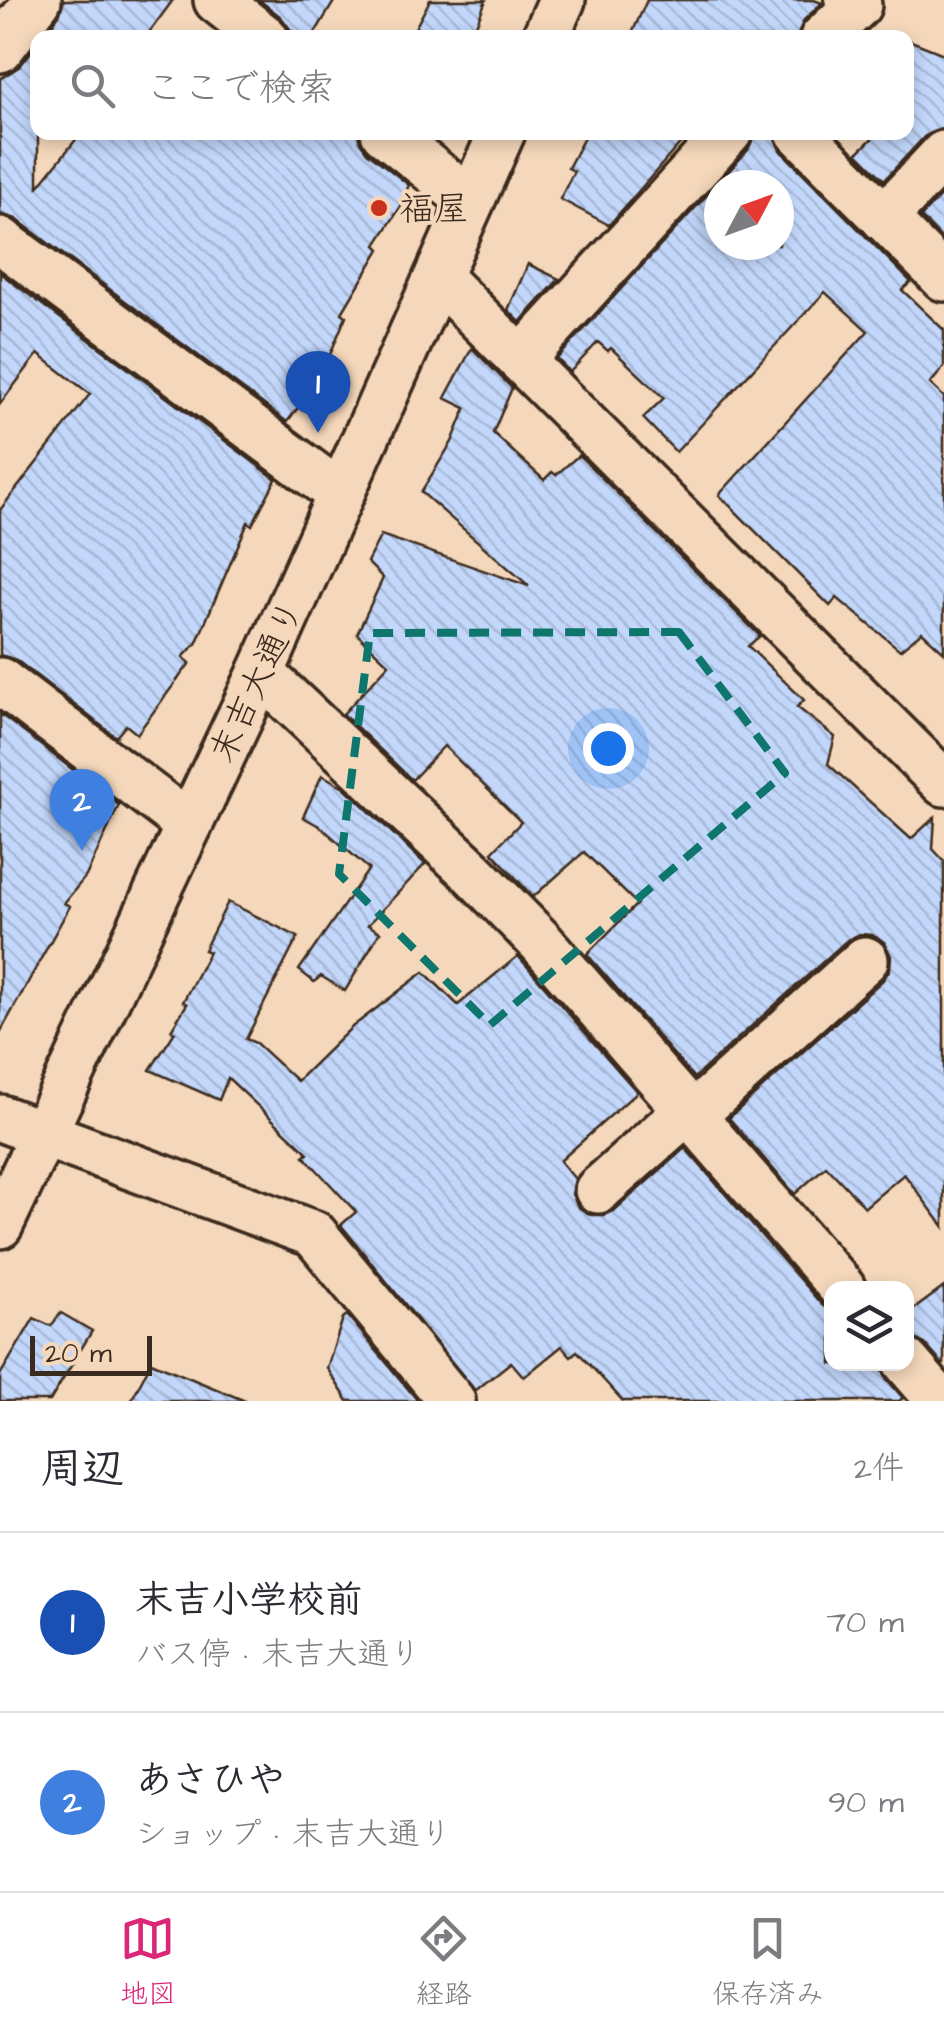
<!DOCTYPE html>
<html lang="ja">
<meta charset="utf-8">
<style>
:root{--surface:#fff;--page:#f7f7f7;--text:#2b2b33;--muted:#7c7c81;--line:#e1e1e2;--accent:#db2777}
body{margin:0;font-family:"Architects Daughter","Klee One",sans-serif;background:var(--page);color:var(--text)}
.controls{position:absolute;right:30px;bottom:30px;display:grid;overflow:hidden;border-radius:20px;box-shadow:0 5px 15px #0003}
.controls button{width:90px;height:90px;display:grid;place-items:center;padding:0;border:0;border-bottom:2px solid var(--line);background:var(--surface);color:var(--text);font:50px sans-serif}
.compass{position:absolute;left:704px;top:170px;width:90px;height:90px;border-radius:50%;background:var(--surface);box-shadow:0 5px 15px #0003;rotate:49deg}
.scale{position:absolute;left:30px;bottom:25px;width:122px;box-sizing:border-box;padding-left:10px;border:5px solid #3b2a1e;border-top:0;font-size:28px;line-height:35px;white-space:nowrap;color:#3b2a1e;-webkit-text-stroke:8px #f5d8bb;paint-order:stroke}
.you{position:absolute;left:608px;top:748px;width:35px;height:35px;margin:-25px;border:8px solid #fff;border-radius:50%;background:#1a73e8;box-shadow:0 0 0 15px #1a73e833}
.badge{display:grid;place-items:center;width:65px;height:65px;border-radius:50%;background:var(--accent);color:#fff;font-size:32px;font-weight:700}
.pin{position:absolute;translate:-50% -82px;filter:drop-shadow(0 2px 5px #0008)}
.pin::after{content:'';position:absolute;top:52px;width:35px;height:30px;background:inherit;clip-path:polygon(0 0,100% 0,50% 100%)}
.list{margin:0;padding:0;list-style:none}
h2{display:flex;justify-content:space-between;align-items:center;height:130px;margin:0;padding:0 40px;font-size:42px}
h2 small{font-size:32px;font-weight:400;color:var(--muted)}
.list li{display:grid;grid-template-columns:65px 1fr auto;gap:30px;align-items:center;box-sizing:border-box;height:180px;padding:0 40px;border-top:2px solid var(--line)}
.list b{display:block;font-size:38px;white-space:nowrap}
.list p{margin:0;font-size:32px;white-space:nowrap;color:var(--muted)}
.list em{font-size:32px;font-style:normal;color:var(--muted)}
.icon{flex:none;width:55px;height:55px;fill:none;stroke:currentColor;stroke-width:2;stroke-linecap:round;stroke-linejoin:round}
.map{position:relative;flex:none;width:944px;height:1401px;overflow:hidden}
.search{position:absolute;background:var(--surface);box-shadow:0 5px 15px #0003;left:30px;right:30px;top:30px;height:110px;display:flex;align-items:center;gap:25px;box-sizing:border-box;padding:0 35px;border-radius:20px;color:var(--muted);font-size:38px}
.sheet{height:490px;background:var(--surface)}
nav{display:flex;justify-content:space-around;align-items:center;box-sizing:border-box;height:140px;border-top:2px solid var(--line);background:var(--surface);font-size:28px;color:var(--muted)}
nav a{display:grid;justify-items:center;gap:5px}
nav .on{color:var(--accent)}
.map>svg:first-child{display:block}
</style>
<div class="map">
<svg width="944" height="1401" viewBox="0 0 944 1401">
<defs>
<pattern id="building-back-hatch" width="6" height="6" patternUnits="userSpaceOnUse" patternTransform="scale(2.5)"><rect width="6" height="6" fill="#c2d7fb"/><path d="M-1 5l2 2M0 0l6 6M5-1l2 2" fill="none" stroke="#a8b9d7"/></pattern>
</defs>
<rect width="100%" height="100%" fill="#f5d8bb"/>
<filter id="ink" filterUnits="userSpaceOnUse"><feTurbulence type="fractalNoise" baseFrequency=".01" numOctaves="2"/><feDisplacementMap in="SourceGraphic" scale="20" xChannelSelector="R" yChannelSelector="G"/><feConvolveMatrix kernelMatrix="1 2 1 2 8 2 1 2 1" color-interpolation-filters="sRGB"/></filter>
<g filter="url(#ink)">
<g fill="url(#building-back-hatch)" stroke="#3b2a1e" stroke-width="2.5" fill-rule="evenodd">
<polygon points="64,0 173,0 145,38 42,38 59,15"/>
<polygon points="259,0 335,0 312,38 302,38 290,29 281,17"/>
<polygon points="430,0 486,0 471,38 410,38"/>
<polygon points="647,0 814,0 822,3 804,20 798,38 630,38"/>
<polygon points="906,39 944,54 944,128 925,136 884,180 857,153 879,132 906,132"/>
<polygon points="38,43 38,187 82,132 358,132 360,142 367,152 409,185 403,199 405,200 376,245 380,249 342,313 346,316 320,379 287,422 16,219 0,214 0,79 20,66"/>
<polygon points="587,132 690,132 609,225 560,199 574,171 568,168"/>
<path d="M755 132H774L780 150 911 282 902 290 944 330V367L930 384 944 397V652L922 632 900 650 837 598 830 606 719 495 868 331 825 292 676 452 643 418 664 398 611 348 608 351 598 342 570 372 557 359 748 150ZM719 185H779V245H719Z"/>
<polygon points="944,192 944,241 921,217"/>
<polygon points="528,264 559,279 520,322 508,310"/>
<polygon points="0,273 276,479 252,525 248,522 196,644 183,657 190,663 137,734 126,725 116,737 16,660 0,655 0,510 90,394 38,354 0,404"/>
<polygon points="472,348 512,388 493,433 544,480 552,472 556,475 579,455 760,636 748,646 804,700 797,707 835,737 828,764 911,839 935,817 933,849 944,861 944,1227 904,1174 865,1207 826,1166 795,1194 729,1118 883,980 890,969 891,956 884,942 872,935 860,934 847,940 694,1078 587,954 637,904 584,852 533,897 492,852 521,822 444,746 412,780 343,714 389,664 357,634 383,578 367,562 381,535 529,586 421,492 452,442 466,408 445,398"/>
<polygon points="0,714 119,805 86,876 64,903 70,906 0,1033"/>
<polygon points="322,775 344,787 425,864 368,925 380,932 345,991 321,976 314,982 299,970 369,869 321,827 303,817"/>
<polygon points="228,902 298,937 246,1039 256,1043 297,1081 352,1027 424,972 458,1005 518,956 637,1092 560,1161 575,1179 572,1194 578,1207 591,1215 604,1215 615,1210 685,1148 822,1305 832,1312 832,1364 880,1364 886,1378 903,1398 899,1401 623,1401 577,1351 571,1356 562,1346 524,1377 511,1362 475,1391 341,1225 356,1212 304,1156 308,1153 228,1078 219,1100 150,1070 175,1032 171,1030 187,1004 183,1002 209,952 204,950"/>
<polygon points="944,1287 944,1364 943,1365 925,1344 906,1336 906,1315"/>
<polygon points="61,1313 92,1331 50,1401 0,1401 0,1375 34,1318 51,1326"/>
<polygon points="347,1315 418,1401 348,1401 327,1368 343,1318"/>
<polygon points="151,1362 243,1400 242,1401 131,1401"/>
</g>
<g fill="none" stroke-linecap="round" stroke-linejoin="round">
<defs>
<g id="minor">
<polyline points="217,0 265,38"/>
<polyline points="545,38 562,0"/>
<polyline points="823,38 858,5 848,0"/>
<polyline points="0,49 38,0"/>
<polyline points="384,132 471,201"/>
<polyline points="799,132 944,278"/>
<polyline points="884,218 944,154"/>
<polyline points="0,240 340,494"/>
<polyline points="439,278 944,783"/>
<polyline points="521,360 729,132"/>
<polyline points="261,673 471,871 541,942 842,1288"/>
<polyline points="0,681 189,825"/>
<polyline points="692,1116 865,960"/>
<polyline points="0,1118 314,1234 452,1401"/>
<polyline points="598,1190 688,1110"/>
<polyline points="0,1225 261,673 502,132"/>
<polyline points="906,1362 940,1401"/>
</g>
</defs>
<use href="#minor" stroke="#3b2a1e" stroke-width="52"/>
<use href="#minor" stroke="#f5d8bb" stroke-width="45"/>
</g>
</g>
<path fill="none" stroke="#0f766e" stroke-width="8" stroke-dasharray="20 12" stroke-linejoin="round" d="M679 632 785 773 490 1025 339 874 370 633Z"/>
<circle fill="#c8321e" stroke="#f5d8bb" stroke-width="4" cx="379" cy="208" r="10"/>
<g text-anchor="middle" stroke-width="8" stroke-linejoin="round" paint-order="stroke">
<g font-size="35" fill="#3b2a1e" stroke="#f5d8bb" text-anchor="start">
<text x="399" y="220">福屋</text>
</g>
<g font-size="35" fill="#3b2a1e" stroke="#f5d8bb">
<text transform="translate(256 681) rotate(-65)" y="12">末吉大通り</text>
</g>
</g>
</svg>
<div class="controls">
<button><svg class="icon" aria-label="layers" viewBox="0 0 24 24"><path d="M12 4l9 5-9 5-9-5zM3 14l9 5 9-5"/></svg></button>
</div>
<svg class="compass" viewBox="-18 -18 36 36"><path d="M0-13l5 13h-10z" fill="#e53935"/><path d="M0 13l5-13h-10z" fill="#7c7c81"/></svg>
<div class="scale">20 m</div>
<div class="you"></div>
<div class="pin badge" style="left:318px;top:433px;background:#1a4fb4">1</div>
<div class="pin badge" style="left:82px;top:851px;background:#3f7fe0">2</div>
<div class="search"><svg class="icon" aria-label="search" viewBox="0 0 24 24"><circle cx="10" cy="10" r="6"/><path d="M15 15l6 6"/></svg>ここで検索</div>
</div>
<section class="sheet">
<h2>周辺<small>2件</small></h2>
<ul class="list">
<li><span class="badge" style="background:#1a4fb4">1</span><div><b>末吉小学校前</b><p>バス停 · 末吉大通り</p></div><em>70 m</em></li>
<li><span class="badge" style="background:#3f7fe0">2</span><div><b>あさひや</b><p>ショップ · 末吉大通り</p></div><em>90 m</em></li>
</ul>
</section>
<nav>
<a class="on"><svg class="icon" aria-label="map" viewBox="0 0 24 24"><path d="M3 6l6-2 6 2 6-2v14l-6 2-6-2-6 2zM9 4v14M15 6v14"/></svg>地図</a>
<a><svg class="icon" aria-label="directions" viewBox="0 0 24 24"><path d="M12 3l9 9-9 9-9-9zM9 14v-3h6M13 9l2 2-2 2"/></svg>経路</a>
<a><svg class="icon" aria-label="saved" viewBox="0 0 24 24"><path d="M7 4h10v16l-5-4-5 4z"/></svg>保存済み</a>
</nav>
